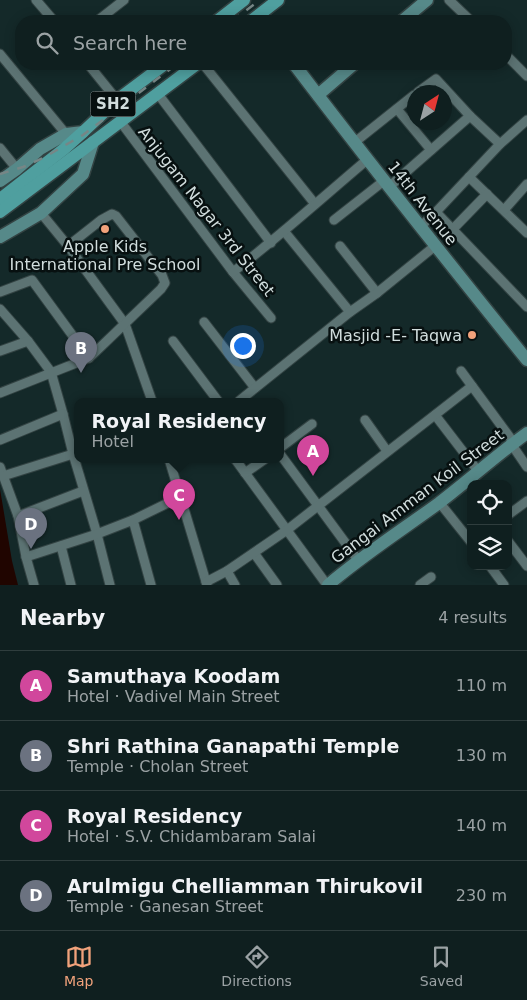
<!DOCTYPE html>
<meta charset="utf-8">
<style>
:root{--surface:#0f1f1f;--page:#182728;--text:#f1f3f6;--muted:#9ba2a4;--line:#2f3d3d;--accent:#f1a27b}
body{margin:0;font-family:"DejaVu Sans",sans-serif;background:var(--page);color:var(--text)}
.controls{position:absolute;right:15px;bottom:15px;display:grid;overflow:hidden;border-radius:10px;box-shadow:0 2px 12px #0003}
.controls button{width:45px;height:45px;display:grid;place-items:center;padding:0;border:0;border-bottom:1px solid var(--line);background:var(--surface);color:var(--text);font:25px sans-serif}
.compass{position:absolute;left:407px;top:85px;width:45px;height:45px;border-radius:50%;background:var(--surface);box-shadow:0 2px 12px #0003;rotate:36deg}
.you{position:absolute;left:242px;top:345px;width:18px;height:18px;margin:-12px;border:4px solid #fff;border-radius:50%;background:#1a73e8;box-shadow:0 0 0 8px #1a73e833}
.badge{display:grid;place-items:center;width:32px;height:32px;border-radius:50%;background:var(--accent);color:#fff;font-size:16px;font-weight:700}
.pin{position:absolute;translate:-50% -41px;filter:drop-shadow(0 1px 2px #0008)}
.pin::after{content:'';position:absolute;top:26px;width:18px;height:15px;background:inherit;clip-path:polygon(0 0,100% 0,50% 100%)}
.popup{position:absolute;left:74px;top:398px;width:210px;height:65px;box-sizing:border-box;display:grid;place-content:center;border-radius:10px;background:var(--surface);filter:drop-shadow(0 1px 4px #0005);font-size:16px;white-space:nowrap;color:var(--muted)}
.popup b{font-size:19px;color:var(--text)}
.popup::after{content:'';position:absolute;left:50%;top:100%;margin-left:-10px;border:10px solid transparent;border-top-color:var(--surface)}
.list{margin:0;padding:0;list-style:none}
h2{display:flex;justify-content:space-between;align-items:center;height:65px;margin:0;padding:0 20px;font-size:21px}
h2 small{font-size:16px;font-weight:400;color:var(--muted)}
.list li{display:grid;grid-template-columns:32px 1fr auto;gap:15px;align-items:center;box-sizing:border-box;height:70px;padding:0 20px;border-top:1px solid var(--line)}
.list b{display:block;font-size:19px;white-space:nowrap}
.list p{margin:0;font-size:16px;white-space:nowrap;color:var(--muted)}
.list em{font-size:16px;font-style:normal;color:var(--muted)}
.icon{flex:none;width:28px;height:28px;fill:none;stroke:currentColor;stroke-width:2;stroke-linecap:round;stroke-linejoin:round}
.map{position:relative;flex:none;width:527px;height:585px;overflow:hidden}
.search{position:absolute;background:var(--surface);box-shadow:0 2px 12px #0003;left:15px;right:15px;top:15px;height:55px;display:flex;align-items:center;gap:12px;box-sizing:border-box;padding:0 18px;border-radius:20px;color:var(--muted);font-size:19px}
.sheet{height:345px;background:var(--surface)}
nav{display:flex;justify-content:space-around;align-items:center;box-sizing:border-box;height:70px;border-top:1px solid var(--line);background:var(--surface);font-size:14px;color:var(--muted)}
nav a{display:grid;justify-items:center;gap:2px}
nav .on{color:var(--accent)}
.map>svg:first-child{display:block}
</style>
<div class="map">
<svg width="527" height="585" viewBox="0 0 527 585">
<rect width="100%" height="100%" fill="#142929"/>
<polygon fill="#200500" points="0,489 12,561 18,585 0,585"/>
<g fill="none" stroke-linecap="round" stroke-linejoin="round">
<defs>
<g id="street">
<polyline points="36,0 54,21"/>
<polyline points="449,0 471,21"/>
<polyline points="97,21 124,0"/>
<polyline points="0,54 66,134"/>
<polyline points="506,55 527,76"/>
<polyline points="88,64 117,100"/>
<polyline points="203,64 315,204"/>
<polyline points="158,94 271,243"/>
<polyline points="397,109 431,150"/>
<polyline points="470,116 500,144"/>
<polyline points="120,121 233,272 271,318"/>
<polyline points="355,142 414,95"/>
<polyline points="0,148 17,169"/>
<polyline points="469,177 527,233"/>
<polyline points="390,186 470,116 436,79 418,92"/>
<polyline points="504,210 527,184"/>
<polyline points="436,212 527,307"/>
<polyline points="41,213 68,246 125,324 152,401"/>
<polyline points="334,220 385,180"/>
<polyline points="420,227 436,212 500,144 527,120"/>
<polyline points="452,230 487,194"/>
<polyline points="284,231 350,312"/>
<polyline points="340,246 377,293"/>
<path d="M233 272C280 236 323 197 368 159"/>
<polyline points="0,292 32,280 89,358"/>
<polyline points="0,309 28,341 51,372 63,414 73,454 97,534 110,585"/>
<polyline points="204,322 255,388"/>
<polyline points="173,341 218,401"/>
<polyline points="0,351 28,341"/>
<polyline points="461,371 514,443"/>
<polyline points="0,393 89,358 161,289 165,283 162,275 116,216 112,214 101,220 68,246"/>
<polyline points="239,401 350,312 377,293 435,246"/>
<polyline points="435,415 478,471"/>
<polyline points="365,420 387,451"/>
<polyline points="0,440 63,414"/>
<polyline points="512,445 527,467"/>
<polyline points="280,448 312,424"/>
<polyline points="280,454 358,560"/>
<polyline points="169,459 207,585"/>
<polyline points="235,459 327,585"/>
<polyline points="0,467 18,516 26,557 34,585"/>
<polyline points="245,473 265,459"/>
<polyline points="3,476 73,454"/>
<polyline points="439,502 471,542"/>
<polyline points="508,515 527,501"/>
<polyline points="18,516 83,491"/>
<polyline points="133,520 151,585"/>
<polyline points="508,541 527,566"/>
<polyline points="61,546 71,585"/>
<polyline points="254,553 277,585"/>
<polyline points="26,557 97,534 133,520 180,497"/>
<polyline points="490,566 504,585"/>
<polyline points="227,571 235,585"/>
<polyline points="206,582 227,571 287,530 472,386"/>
<polyline points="420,585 431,577"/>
</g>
<g id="secondary">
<polyline points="402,21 427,0"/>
<path d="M294 64C370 164 448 262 527 360"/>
<polyline points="318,95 354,64"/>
<polyline points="0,181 17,169 40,149 66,134 83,132"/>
<polyline points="0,237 41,213 83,174 93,142"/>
<path d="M328 585C363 555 402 530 439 503 469 480 497 455 527 433"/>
</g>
<g id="primary">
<polyline points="217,21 244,0"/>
<polyline points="251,21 278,0"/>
<polyline points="0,199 64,149 83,132 117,100 165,64"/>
<polyline points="0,212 197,64"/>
</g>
</defs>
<use href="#street" stroke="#334343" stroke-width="11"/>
<use href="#secondary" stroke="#334343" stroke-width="15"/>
<use href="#primary" stroke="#334343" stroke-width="15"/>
<use href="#street" stroke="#5c7373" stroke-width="9"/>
<use href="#secondary" stroke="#568989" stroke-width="12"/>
<use href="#primary" stroke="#4f9f9f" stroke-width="12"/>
<g stroke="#768686" stroke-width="2.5" stroke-dasharray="9 9" stroke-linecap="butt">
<polyline points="232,21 260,0"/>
<polyline points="0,174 23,167 43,158 83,135 177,64"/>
</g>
</g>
<g fill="#f1a27b" stroke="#071010" stroke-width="2">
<circle cx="105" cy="229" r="5"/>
<circle cx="472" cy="335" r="5"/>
</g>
<g text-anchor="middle" stroke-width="5" stroke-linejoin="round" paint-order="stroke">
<rect fill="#071010" stroke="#94a0a0" stroke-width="1" x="90.5" y="91.5" width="45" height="25" rx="4"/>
<g font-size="15" font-weight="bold" fill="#d1dddd">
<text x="113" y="109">SH2</text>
</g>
<g font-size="16" fill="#d1dddd" stroke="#071010">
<text transform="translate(423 203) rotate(52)" y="6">14th Avenue</text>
<text transform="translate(207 211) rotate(52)" y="6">Anjugam Nagar 3rd Street</text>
<text transform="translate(417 496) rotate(-37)" y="6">Gangai Amman Koil Street</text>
</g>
<g font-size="16" fill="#d1dddd" stroke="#071010">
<text x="105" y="252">Apple Kids<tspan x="105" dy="18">International Pre School</tspan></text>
<text x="462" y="341" text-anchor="end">Masjid -E- Taqwa</text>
</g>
</g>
</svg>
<div class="controls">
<button><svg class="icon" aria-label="locate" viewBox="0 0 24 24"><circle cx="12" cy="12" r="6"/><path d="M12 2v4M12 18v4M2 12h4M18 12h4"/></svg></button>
<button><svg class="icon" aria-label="layers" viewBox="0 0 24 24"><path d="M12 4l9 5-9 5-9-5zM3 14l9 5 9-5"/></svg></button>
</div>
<svg class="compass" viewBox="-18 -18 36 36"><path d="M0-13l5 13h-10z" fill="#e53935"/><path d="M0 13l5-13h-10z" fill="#9ba2a4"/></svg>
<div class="you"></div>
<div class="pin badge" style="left:313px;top:476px;background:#d1479c">A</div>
<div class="pin badge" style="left:81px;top:373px;background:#6b7280">B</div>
<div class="pin badge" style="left:179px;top:520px;background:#d1479c">C</div>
<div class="popup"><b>Royal Residency</b>Hotel</div>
<div class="pin badge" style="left:31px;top:549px;background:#6b7280">D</div>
<div class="search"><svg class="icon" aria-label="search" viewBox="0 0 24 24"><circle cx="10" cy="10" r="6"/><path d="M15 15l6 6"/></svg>Search here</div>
</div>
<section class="sheet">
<h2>Nearby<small>4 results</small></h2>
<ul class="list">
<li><span class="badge" style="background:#d1479c">A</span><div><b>Samuthaya Koodam</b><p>Hotel · Vadivel Main Street</p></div><em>110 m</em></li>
<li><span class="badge" style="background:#6b7280">B</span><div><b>Shri Rathina Ganapathi Temple</b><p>Temple · Cholan Street</p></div><em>130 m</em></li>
<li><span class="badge" style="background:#d1479c">C</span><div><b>Royal Residency</b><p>Hotel · S.V. Chidambaram Salai</p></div><em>140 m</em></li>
<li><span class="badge" style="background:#6b7280">D</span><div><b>Arulmigu Chelliamman Thirukovil</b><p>Temple · Ganesan Street</p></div><em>230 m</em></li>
</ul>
</section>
<nav>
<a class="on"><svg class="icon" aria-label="map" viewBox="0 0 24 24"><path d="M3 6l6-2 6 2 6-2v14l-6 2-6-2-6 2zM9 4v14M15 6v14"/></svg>Map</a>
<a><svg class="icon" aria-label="directions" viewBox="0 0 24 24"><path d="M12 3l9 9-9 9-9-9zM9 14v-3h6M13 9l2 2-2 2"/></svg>Directions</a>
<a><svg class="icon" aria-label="saved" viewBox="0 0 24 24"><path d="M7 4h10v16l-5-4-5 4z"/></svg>Saved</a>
</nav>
